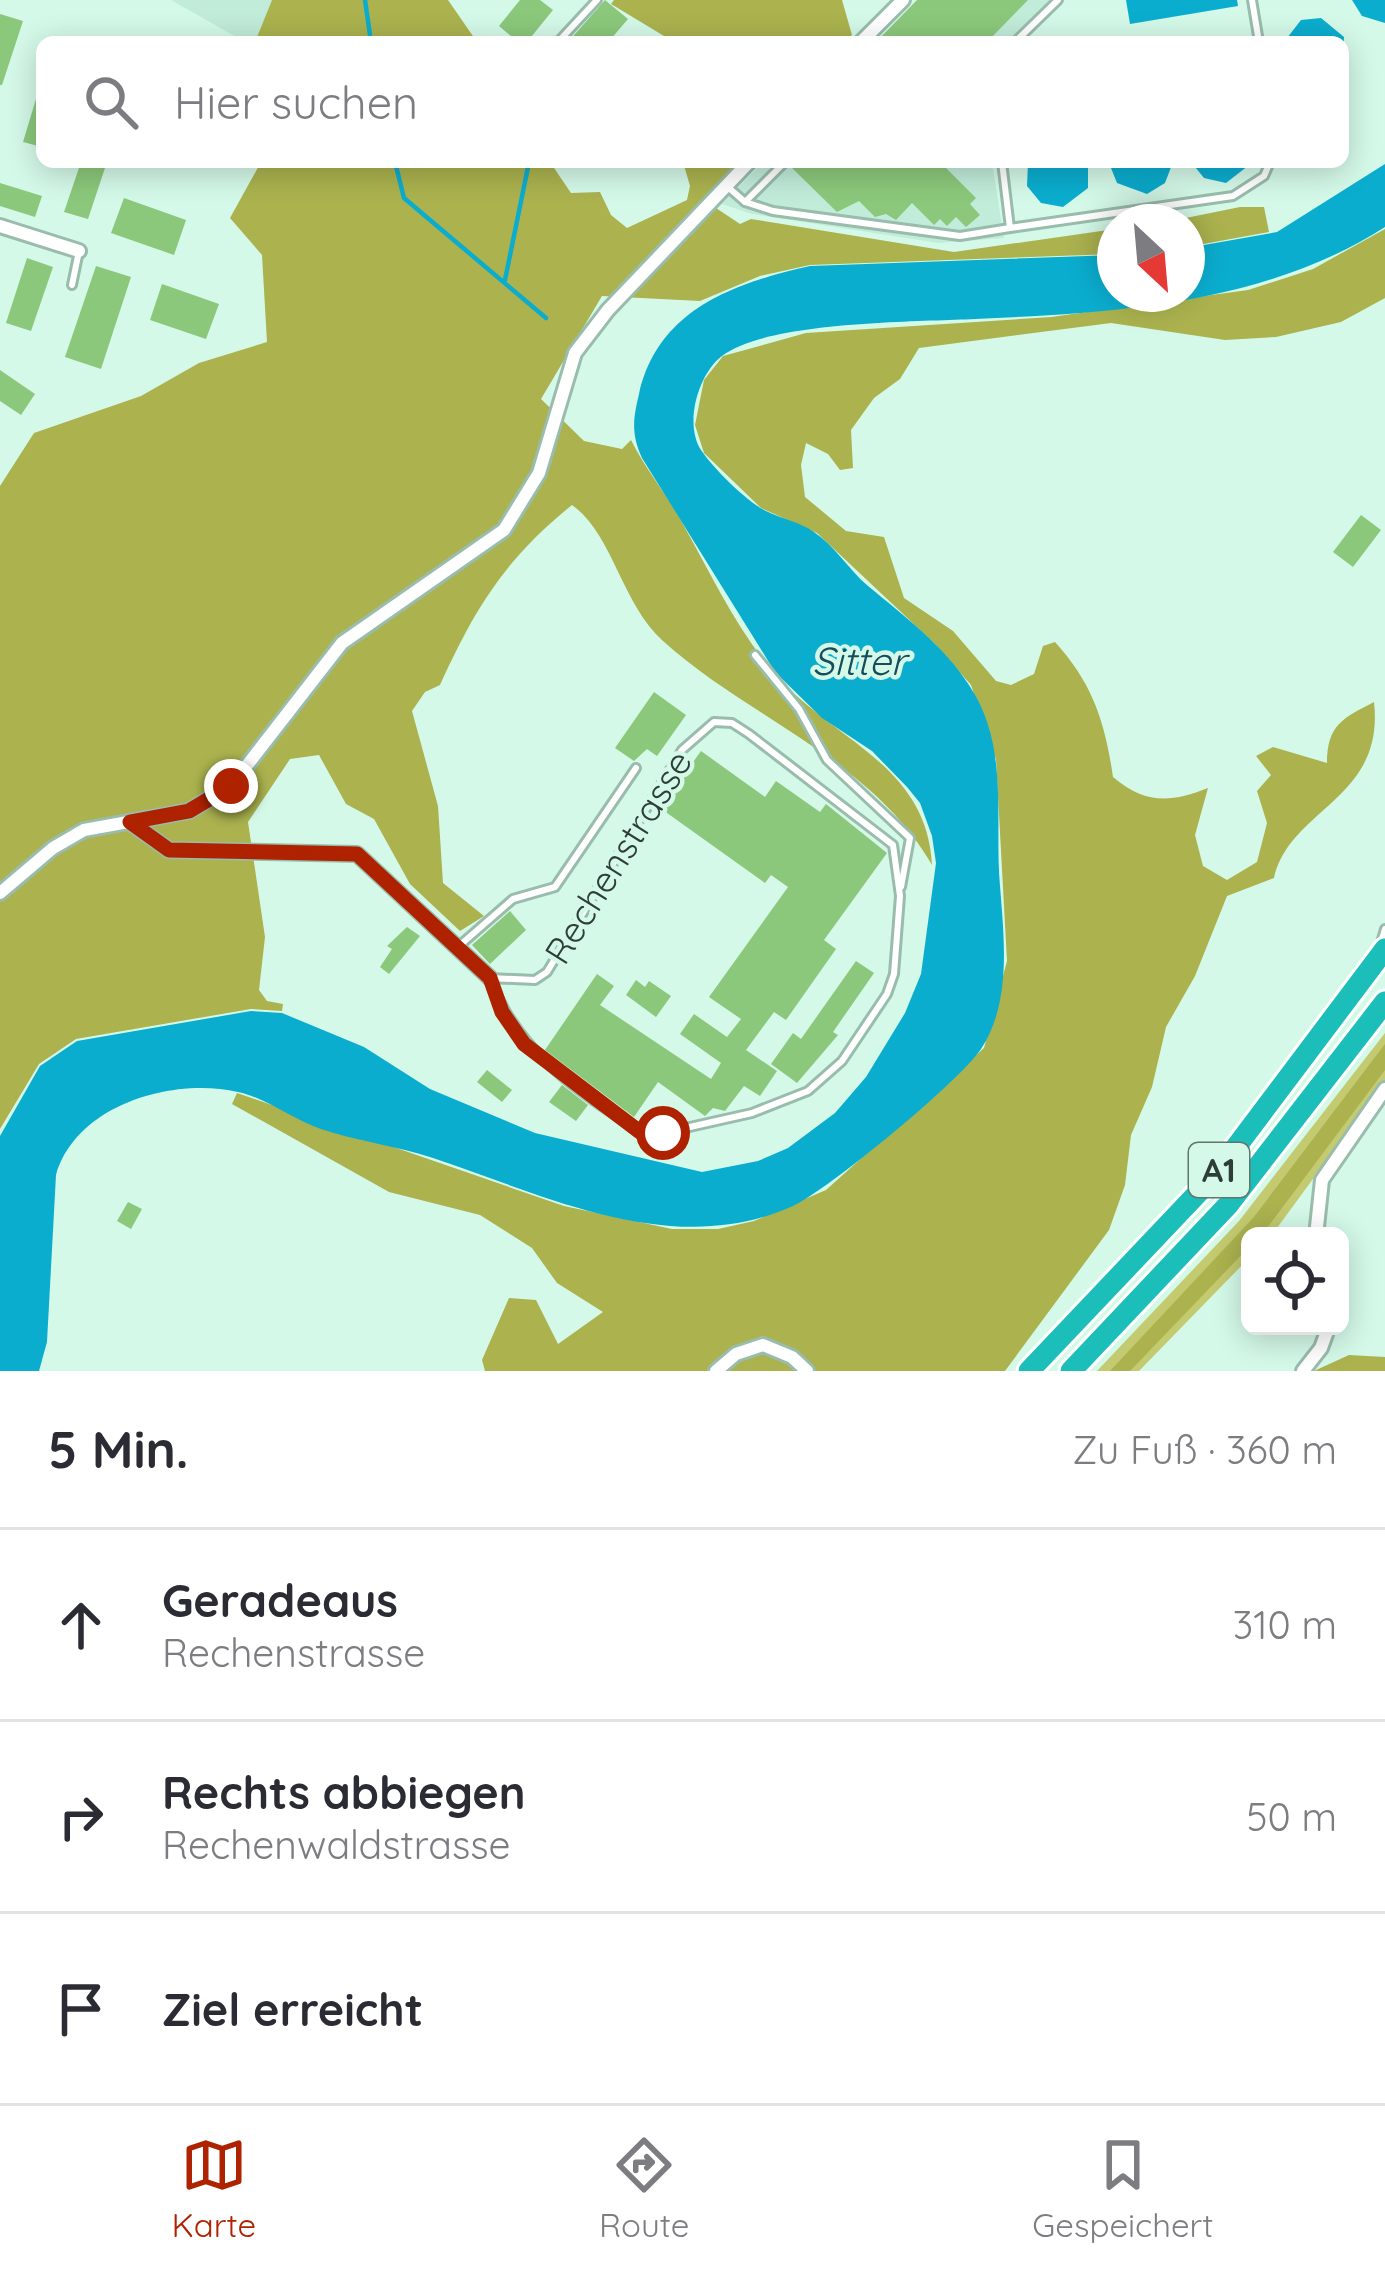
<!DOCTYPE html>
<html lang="de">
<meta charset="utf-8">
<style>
:root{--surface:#fff;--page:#f7f7f7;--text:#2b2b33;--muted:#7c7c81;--line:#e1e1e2;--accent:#ae2200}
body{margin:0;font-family:Quicksand,sans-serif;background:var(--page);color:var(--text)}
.controls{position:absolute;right:36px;bottom:36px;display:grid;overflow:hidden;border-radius:18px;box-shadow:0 6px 30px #0003}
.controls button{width:108px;height:108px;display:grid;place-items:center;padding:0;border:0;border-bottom:3px solid var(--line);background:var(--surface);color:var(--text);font:60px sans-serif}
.compass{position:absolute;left:1097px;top:204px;width:108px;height:108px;border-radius:50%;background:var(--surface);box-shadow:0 6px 30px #0003;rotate:154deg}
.stop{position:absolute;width:36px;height:36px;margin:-27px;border:9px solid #ae2200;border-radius:50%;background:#fff}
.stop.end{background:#ae2200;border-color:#fff;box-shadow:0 3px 12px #0008}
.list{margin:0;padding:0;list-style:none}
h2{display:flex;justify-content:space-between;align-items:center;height:156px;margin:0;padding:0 48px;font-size:51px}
h2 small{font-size:39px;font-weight:400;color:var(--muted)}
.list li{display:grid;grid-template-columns:78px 1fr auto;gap:36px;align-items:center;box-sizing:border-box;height:192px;padding:0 48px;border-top:3px solid var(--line)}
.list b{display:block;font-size:45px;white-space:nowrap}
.list p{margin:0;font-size:39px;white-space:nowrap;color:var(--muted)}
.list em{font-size:39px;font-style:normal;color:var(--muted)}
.icon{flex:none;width:66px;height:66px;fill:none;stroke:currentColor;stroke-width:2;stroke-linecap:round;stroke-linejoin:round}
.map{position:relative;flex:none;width:1385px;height:1371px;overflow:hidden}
.search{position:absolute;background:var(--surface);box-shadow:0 6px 30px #0003;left:36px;right:36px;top:36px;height:132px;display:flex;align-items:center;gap:30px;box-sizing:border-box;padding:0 42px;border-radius:18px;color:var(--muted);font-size:45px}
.sheet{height:732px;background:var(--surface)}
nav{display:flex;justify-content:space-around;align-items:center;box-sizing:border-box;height:168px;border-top:3px solid var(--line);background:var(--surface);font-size:33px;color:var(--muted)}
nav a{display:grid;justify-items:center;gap:6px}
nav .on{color:var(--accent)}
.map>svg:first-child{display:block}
</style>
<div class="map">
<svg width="1385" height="1371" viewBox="0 0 1385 1371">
<rect width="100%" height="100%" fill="#d4f9e8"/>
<g fill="#c1ecd9">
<polygon points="171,0 272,0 255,42 245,42"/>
<polygon points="922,0 1049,0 1009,42 881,42"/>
<polygon points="763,162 992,162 1004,238 938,243 752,214 722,204"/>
</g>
<polygon fill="#c3ca6f" points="1385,1033 1385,1081 1274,1232 1250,1236 1250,1257 1139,1371 1097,1371 1239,1221"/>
<g fill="#abb24e">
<polygon points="272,0 448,0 477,42 255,42"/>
<polygon points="614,0 842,0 852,35 845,42 674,42 611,4"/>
<path d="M261 162H550L571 193 600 192 611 215 627 228 687 200 690 186 683 162H740L713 206 740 224 751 219 954 252 1115 229V254L810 265 760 276 700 301 602 296 541 399 584 441 622 449 631 440C646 470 668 496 684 526 712 576 737 630 775 674 833 741 927 764 932 865 871 759 751 720 663 641 621 603 613 534 572 505 505 559 475 608 440 685L425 692 412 711 438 806 443 883 484 916 460 931 410 884 374 819 346 804 319 755 290 759 248 822 265 937 259 990 267 1001 283 1004 282 1011 251 1009 76 1039 39 1064 0 1129V486L34 433 141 396 199 363 267 342 262 255 230 218Z"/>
<polygon points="1240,207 1264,207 1269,232 1187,247 1187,222 1166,222"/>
<path d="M1385 229V298L1341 322 1276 337 1225 340 1111 323 919 348 900 379 874 398 851 430 853 468 840 470 828 454 806 443 801 465 805 497 846 531 884 537 904 598 953 631 996 681 1011 685 1034 674 1043 646 1055 642C1093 684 1105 722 1113 777 1145 804 1170 803 1208 788L1195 835 1203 866 1227 880 1257 862 1267 823 1257 791 1271 775 1256 756 1273 747 1327 763C1327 725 1343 718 1374 702 1385 800 1290 808 1274 878L1227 896 1195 976 1166 1027 1152 1087 1131 1135 1125 1185 1109 1230 1005 1371H485L482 1360 509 1298 536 1300 558 1344 603 1312 557 1283 532 1248 480 1215 389 1192 232 1104 237 1093 564 1206 672 1229H718L754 1221 826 1190 984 1048 1007 961 996 759 971 685 935 644 817 533 761 508 704 453 695 425 704 380 723 356 806 333 1051 317 1248 290 1313 269Z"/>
<polygon points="1385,1044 1385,1070 1264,1232 1250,1236 1250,1246 1130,1371 1110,1371 1254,1217"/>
<polygon points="1349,1355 1385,1357 1385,1371 1314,1371"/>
</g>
<g fill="#0badcf">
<polygon points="1126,0 1237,0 1238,6 1130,24"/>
<polygon points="1352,0 1385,0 1385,23 1362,16"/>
<polygon points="1321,18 1344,37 1343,61 1343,42 1284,42 1301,20"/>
<polygon points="1028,162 1088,162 1088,188 1063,207 1041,203 1027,186"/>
<polygon points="1173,162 1165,183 1147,194 1117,183 1109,163"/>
<polygon points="1191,162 1253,162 1226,183 1204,178"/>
<path d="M1385 164V227C1265 304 1115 313 975 319 916 322 767 321 722 356 698 374 684 424 701 450 714 469 746 501 766 511 782 519 800 522 814 532 835 546 849 570 868 586 904 616 943 645 969 685 1010 746 994 818 1000 886 1004 938 1012 1002 981 1049 960 1081 828 1190 793 1206 674 1260 547 1196 433 1158 396 1146 357 1141 321 1129 293 1120 267 1098 238 1092 172 1077 76 1105 56 1175L47 1342 39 1371H0V1136L40 1066 77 1041 251 1011 282 1013 364 1047 430 1089 535 1133 702 1172 758 1161 788 1148 835 1113 866 1077 905 1013 921 974 936 863 932 836 920 803 907 787 872 751 822 718 775 672 642 458C631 434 633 419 639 394 658 309 735 283 810 266L1115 255V294H1187V248L1277 232Z"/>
</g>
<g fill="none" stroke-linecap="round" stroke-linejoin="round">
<g stroke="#0badcf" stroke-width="4.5">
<polyline points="365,0 371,42"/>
<polyline points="395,162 404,198 546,318"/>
<polyline points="505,280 529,162"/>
</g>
</g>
<g fill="#8bc87b">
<polygon points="520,0 540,0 553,10 527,42 518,42 499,26"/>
<polygon points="605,0 628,19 610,40 605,36 600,42 568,42"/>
<polygon points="917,0 1028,0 987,42 876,42"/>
<polygon points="0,14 23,21 2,85 0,85"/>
<polygon points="39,89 42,89 42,147 23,142"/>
<polygon points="81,162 107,162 88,219 64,212"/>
<polygon points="798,162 940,162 976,198 970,204 980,215 966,227 956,217 947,226 940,219 934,225 912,203 896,220 886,214 875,217 859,201 837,212 792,168"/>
<polygon points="0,183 42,196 35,217 0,206"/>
<polygon points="124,198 186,220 174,255 111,233"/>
<polygon points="27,258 53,267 31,331 6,323"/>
<polygon points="96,266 131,277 101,369 65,357"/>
<polygon points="162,284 219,304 206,339 150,320"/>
<polygon points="0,370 35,394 21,415 0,401"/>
<polygon points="1361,515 1381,530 1353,567 1333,552"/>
<polygon points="654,692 686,715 657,756 647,749 634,761 615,748"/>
<polygon points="701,751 765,797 776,781 820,812 826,804 887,853 824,940 836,949 786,1020 774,1012 746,1050 777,1071 760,1096 744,1086 725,1111 713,1108 705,1116 658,1082 634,1117 545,1050 597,974 614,986 600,1005 711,1079 721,1063 680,1034 694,1014 727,1037 741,1019 709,997 788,887 771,875 765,883 660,808"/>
<polygon points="510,911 526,930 490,964 472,945"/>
<polygon points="407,927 420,936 389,974 380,967 392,949 387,946"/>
<polygon points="856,961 874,973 833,1032 838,1035 797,1083 771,1064 793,1033 801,1039"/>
<polygon points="636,980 645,987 649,981 671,996 656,1017 626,995"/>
<polygon points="487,1070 512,1090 502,1102 477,1082"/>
<polygon points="562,1085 588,1105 576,1121 549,1102"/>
<polygon points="128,1202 142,1209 131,1229 117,1221"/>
</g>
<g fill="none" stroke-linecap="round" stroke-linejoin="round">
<defs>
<g id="lane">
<polyline points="1252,0 1259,42"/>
<polyline points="558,42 597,0"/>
<polyline points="1015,42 1058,0"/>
<polyline points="1002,162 1010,228 1233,196 1264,176 1270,162"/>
<polyline points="729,188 745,202 773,211 960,236 1010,228"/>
<polyline points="745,202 785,162"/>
<polyline points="72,285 79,251"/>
<polyline points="755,655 799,709 827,760 910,838 901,887"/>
<path d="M714 722 732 723 749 734 893 845 900 896 894 974 887 994 842 1061 808 1091 752 1113 663 1133 641 1132C578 1091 516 1051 490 978L535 980 547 972 682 750Z"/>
<polyline points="459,946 513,899 555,887 636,768"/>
<polyline points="1380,946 1385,929"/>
</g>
<g id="street">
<polyline points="861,42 903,0"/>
<polyline points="0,226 79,251"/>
<polyline points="131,823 169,850 357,854 490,978"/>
<polyline points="0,893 53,848 84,830 189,811 231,786 342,643 504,530 539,473 575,353 608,310 749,162"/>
<polyline points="1316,1236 1322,1180 1385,1089"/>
<polyline points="716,1371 736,1354 763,1345 792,1357 807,1371"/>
<polyline points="1303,1371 1321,1348 1329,1326"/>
</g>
<g id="highway">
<polyline points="1029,1371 1215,1175 1385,949"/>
<polyline points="1071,1371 1228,1205 1385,1002"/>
</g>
</defs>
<use href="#lane" stroke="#99bcac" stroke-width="12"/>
<use href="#street" stroke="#99bcac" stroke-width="18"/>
<use href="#highway" stroke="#fff" stroke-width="27"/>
<use href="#lane" stroke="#fff" stroke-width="6"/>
<use href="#street" stroke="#fff" stroke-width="12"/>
<use href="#highway" stroke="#1cbeba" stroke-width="21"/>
</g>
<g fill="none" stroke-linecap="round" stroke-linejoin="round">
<polyline stroke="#ae2200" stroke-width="15" points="231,786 189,811 130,822 169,850 357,854 490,978 502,1012 524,1044 640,1132 663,1133"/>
</g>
<g text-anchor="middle" stroke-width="9" stroke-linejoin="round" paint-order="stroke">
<rect fill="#d4f9e8" stroke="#60756c" stroke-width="3" x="1189" y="1143" width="60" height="54" rx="9"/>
<g font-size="33" font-weight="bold" fill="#2f3d37">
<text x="1219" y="1182">A1</text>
</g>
<g font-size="36" fill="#2f3d37" stroke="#d4f9e8">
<text transform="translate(618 857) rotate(-58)" y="13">Rechenstrasse</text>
</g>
<g font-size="39" font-style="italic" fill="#154d5c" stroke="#d4f9e8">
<text x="859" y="675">Sitter</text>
</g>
</g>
</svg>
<div class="controls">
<button><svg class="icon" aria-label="locate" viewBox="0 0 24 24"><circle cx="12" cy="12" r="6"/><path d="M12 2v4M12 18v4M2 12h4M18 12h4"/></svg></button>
</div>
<svg class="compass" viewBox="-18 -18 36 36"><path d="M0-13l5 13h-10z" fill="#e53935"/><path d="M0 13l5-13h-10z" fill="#7c7c81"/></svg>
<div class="stop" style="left:663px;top:1133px"></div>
<div class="stop end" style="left:231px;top:786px"></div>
<div class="search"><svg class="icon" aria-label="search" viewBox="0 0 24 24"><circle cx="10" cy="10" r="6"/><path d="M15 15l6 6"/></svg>Hier suchen</div>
</div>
<section class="sheet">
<h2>5 Min.<small>Zu Fuß · 360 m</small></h2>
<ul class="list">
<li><svg class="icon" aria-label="ahead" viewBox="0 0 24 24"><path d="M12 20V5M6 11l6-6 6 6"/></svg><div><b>Geradeaus</b><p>Rechenstrasse</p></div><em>310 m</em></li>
<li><svg class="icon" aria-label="right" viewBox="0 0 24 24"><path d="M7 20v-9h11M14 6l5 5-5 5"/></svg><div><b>Rechts abbiegen</b><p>Rechenwaldstrasse</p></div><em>50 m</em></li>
<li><svg class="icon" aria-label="arrive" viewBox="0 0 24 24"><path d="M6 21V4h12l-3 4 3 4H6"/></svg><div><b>Ziel erreicht</b></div></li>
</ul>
</section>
<nav>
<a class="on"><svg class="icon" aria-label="map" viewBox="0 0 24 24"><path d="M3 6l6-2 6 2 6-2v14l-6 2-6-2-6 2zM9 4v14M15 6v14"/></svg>Karte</a>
<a><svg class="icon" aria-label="directions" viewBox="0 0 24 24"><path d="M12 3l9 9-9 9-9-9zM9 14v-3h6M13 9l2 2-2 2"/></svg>Route</a>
<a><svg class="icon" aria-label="saved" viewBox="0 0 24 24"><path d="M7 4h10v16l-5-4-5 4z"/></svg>Gespeichert</a>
</nav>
